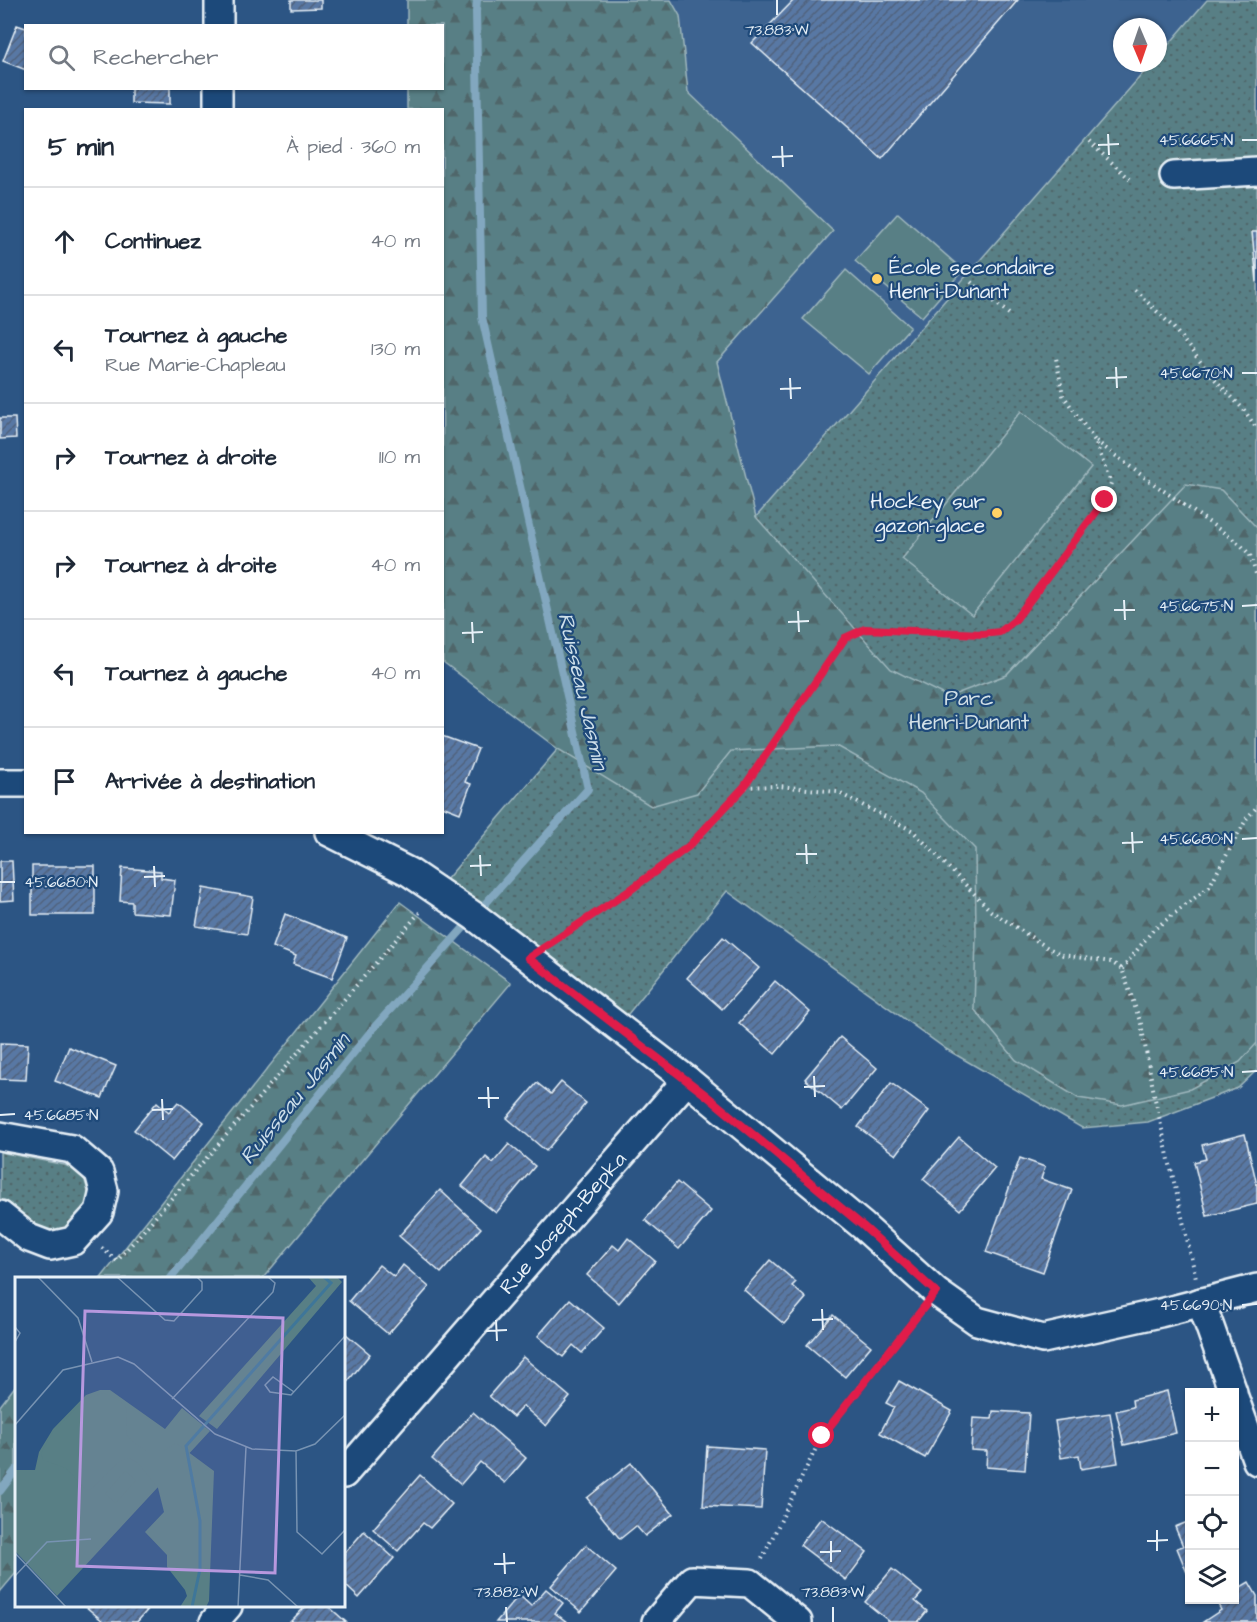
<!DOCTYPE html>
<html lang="fr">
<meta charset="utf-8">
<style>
:root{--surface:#fff;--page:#f6f6f7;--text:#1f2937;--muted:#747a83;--line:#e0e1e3}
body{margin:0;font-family:"Architects Daughter",sans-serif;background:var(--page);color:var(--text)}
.controls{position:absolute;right:18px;bottom:18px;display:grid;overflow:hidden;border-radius:0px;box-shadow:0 2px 4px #0004}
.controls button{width:54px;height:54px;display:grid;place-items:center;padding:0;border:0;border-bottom:2px solid var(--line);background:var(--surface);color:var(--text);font:30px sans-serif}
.compass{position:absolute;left:1113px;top:18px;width:54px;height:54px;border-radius:50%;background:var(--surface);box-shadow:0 2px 4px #0004;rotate:178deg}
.stop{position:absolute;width:18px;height:18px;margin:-14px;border:4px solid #e11d48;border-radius:50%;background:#fff}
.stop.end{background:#e11d48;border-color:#fff;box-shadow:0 2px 6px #0008}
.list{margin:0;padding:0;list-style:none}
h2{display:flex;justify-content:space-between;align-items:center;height:78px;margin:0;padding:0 24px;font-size:26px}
h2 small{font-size:20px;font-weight:400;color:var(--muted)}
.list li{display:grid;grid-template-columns:39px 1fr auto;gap:18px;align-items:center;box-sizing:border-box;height:108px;padding:0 24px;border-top:2px solid var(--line)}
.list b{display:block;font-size:22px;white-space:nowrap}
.list p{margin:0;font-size:20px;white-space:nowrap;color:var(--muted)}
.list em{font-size:20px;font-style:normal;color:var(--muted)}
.icon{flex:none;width:33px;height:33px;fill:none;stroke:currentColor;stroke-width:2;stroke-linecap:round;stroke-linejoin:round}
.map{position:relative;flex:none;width:1257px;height:1622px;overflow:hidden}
.search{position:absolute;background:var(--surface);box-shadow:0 2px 4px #0004;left:24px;top:24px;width:420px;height:66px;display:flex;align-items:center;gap:15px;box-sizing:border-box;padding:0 21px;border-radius:0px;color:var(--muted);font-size:22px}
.panel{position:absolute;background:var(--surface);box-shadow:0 2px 4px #0004;left:24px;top:108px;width:420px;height:726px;border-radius:0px}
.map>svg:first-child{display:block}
</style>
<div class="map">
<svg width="1257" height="1622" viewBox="0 0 1257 1622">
<defs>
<pattern id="green-dots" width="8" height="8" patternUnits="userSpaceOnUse" patternTransform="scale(1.5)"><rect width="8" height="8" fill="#587f85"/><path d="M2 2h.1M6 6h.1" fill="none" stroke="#50666a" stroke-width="1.8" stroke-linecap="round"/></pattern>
<pattern id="forest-firs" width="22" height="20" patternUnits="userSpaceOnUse" patternTransform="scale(1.5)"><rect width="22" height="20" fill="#587f85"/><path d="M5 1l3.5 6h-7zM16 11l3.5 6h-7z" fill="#50666a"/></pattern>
<pattern id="building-hatch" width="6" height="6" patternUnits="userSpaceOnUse" patternTransform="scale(1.5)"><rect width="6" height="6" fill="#5878a4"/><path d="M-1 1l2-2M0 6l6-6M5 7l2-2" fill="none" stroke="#50627c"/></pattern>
</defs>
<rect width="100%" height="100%" fill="#2c5584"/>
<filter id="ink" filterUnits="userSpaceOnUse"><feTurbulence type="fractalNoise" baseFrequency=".0167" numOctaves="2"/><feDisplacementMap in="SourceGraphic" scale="12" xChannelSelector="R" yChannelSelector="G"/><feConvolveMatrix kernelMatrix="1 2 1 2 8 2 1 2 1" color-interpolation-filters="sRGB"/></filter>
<g filter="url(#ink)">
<polygon fill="#3c6390" points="624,0 1207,0 1158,57 1158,27 1122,27 1122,63 1152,63 756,517 717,362 833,231 688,92"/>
<g fill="url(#green-dots)" stroke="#a0b8be" stroke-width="1.5">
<polygon points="1207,0 1257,0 1257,1070 1238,1088 1148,1122 1082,1128 946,1049 727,891 620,1024 440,887 756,517 1152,63 1158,63 1158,57"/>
<path d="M0 1152 65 1165 82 1173C85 1182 90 1192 87 1201 83 1216 68 1235 51 1232 31 1229 15 1210 0 1198Z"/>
</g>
<g fill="url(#forest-firs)" stroke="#a0b8be" stroke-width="1.5">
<polygon points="407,0 671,0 680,16 688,92 833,231 717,362 756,517 891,669 948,697 1006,675 1186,484 1221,490 1257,528 1257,1043 1240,1062 1190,1089 1122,1105 1078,1098 1016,1060 974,1009 976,936 975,849 921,793 837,746 731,751 697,793 651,806 558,749 443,662 442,110 407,109 407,89 442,88 442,26 407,25"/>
<polygon points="400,902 511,983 263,1278 101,1278"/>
<polygon points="16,1385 16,1573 0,1592 0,1406"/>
</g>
<g fill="#587f85" stroke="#a0b8be" stroke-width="1.5">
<polygon points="898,213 963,270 922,317 855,261"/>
<polygon points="846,270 910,327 869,374 803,319"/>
<polygon points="1021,411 1091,467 972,615 902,559"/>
</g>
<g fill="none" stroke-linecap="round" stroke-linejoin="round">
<g stroke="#82a7bf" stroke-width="8">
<polyline points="171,1278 372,1030 588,789 482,317 476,12 477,0"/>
<polyline points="0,1491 16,1470"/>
</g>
</g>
<g fill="url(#building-hatch)" stroke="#e8f1f8" stroke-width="1.5">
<polygon points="291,0 321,0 321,8 291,9"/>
<polygon points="794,0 1018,0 882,159 752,43"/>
<polygon points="17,25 26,28 26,70 3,61"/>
<polygon points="131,88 170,88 170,104 131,103"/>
<polygon points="1252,232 1257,232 1257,282"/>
<polygon points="0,418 15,418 16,438 0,439"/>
<polygon points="442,736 478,749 465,782 471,784 460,813 442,806"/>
<polygon points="0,861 12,861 14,900 0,901"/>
<rect x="32" y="866" width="63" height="49"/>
<polygon points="122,868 161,871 161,878 175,880 171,915 132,912 132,902 120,901"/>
<polygon points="203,888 253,897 247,934 196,926"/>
<polygon points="285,914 347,938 332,978 293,964 296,956 273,947"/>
<polygon points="723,937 759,968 722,1009 687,978"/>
<polygon points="775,981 810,1012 775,1054 739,1023"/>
<polygon points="840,1037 877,1068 842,1110 805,1079"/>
<polygon points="0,1043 28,1044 26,1080 0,1079"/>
<polygon points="69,1047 116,1066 102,1098 55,1081"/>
<polygon points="561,1082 586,1103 546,1151 507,1118 537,1083 551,1094"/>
<polygon points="891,1083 929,1111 896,1155 858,1127"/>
<polygon points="157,1102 169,1112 178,1102 204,1122 172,1161 134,1130"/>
<polygon points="1245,1134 1257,1185 1257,1204 1207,1216 1194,1162 1206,1159 1202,1145"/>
<polygon points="959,1137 995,1168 960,1210 923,1179"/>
<polygon points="509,1144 535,1166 496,1213 462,1186 486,1157 493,1163"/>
<polygon points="1020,1158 1045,1167 1041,1179 1072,1190 1043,1272 986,1252"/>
<polygon points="677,1182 711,1211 679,1249 645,1220"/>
<polygon points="440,1190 481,1228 441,1273 399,1236"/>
<polygon points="628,1238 655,1261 619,1303 587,1275 613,1245 619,1250"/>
<polygon points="770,1260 796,1282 792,1286 806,1298 784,1324 744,1290"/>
<polygon points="379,1265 394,1277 403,1265 429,1287 388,1334 349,1301"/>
<polygon points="570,1299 604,1328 582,1353 573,1345 563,1357 538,1336"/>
<polygon points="833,1315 871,1346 845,1377 807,1345"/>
<polygon points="346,1334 370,1354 344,1386 344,1337"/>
<polygon points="523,1357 570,1397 546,1426 523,1406 513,1417 489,1396"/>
<polygon points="899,1381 952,1411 925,1458 880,1433 894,1407 886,1403"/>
<polygon points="1167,1391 1176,1433 1124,1445 1116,1411 1133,1407 1132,1400"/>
<polygon points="993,1411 1029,1413 1025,1470 986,1467 987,1451 971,1450 973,1418 992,1419"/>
<polygon points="473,1412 526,1458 505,1483 480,1462 461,1484 432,1459"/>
<polygon points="1110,1413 1118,1463 1081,1469 1079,1455 1061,1458 1055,1421"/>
<polygon points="707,1446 765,1450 761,1509 703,1506"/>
<polygon points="631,1463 673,1514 645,1536 636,1526 620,1539 587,1498"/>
<polygon points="420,1475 452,1504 430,1528 423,1523 398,1551 373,1529"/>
<polygon points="821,1518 867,1552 846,1580 800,1545"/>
<polygon points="1190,1521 1190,1580 1177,1548 1183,1546 1175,1527"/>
<polygon points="364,1531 394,1558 359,1598 344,1584 344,1554"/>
<polygon points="586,1545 616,1571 581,1612 551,1586"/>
<polygon points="892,1569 922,1593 915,1601 927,1611 918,1622 890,1622 865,1602"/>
<polygon points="1249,1582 1257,1596 1257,1622 1203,1622 1221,1610 1216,1601 1234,1600 1234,1591"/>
<polygon points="546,1589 563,1603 555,1613 567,1622 496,1622 519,1595 531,1606"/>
<polygon points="85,1606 151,1606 137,1622 104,1622"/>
<polygon points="306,1606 328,1606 346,1622 290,1622"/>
</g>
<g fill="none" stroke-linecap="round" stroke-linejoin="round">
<defs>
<g id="minor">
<polyline points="219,26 219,0"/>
<polyline points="218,110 218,88"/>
<polyline points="1174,176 1257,171"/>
<polyline points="0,783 26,783"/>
<polyline points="329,832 409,872 474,916 687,1080 863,1226 936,1292 977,1321 1043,1339 1160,1313 1257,1288"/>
<polyline points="0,1136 72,1149 99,1172 104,1191 99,1212 73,1241 50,1246 29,1238 0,1215"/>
<polyline points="1201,1302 1233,1392"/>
<polyline points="1234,1397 1257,1461"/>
<path id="s1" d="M344 1474 687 1080"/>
<polyline points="214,1622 228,1606"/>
<polyline points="656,1622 692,1580 750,1583 798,1622"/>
</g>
</defs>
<use href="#minor" stroke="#e8f1f8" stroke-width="32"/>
<g stroke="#e8f1f8" stroke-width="4" stroke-dasharray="1.5 4.5" stroke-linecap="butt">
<polyline points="1089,142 1130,179"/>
<polyline points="971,282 1009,314"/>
<polyline points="1135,290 1172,326 1211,375 1244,410 1257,429"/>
<polyline points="1096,441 1144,477 1240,544 1250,555 1257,577"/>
<polyline points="745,787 845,638 865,629 982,634 1000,632 1015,620 1105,500 1111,483 1095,441 1063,395 1056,358"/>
<polyline points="550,943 629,891 689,846 744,787 779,786 837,792 913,831 991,911 1048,948 1063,955 1111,962 1122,969 1141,1024 1155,1099 1196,1278"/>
<polyline points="1122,969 1153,930 1209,887 1247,818 1257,807"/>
<polyline points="102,1248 117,1261 420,912"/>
<polyline points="762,1559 822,1436 920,1312"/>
</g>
<use href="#minor" stroke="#1f4a7a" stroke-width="27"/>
</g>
</g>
<g fill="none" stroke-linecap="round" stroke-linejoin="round" filter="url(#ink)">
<polyline stroke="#e11d48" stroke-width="8" points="822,1436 936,1292 863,1226 707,1096 528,958 629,891 689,846 744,787 845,638 865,629 982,634 1000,632 1015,620 1105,500"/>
</g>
<path fill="none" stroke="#e8f1f8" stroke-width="2" d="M777 0V15M1108 134 1109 155M1242 140H1257M1098 145 1119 144M782 146 783 167M772 157 793 156M1116 367 1117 388M1242 373H1257M790 378 791 399M1106 378 1127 377M780 389 801 388M1124 600 1125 620M1242 606 1257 605M1114 610H1135M798 611 799 632M472 622 473 643M788 622 809 621M462 633 483 632M1132 832 1133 853M1242 839 1257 838M1122 843 1143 842M806 844 807 864M796 854H817M480 855 481 876M154 866 155 887M470 866 491 865M144 877 165 876M0 882H15M1242 1072 1257 1071M814 1076 815 1097M488 1087 489 1108M804 1087 825 1086M478 1098H499M162 1099 163 1120M152 1110 173 1109M0 1115 15 1114M1242 1305 1257 1304M822 1309 823 1330M496 1320 497 1341M812 1320 833 1319M486 1331 507 1330M1157 1530V1551M831 1541V1562M1147 1541 1168 1540M820 1552 841 1551M504 1553 505 1574M494 1564 515 1563M506 1607 507 1622M833 1607V1622"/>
<g fill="#ffd166" stroke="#1f4a7a" stroke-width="2">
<circle cx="877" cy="279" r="6"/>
<circle cx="997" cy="513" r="6"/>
</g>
<g text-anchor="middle" stroke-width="4.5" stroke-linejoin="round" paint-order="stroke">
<g font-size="21" fill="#e8f1f8" stroke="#1f4a7a" text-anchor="start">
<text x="889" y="274">École secondaire<tspan x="889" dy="24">Henri-Dunant</tspan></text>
<text x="985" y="508" text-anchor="end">Hockey sur<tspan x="985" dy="24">gazon-glace</tspan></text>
</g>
<g font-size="21" fill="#d2e0e7" stroke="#1f4a7a">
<text x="969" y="705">Parc<tspan x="969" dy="24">Henri-Dunant</tspan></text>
</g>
<g font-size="21" fill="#e8f1f8" stroke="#1f4a7a">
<text dy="7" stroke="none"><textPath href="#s1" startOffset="333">Rue Joseph-Bepka</textPath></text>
</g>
<g font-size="22" font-style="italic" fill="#cedfea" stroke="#1f4a7a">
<text transform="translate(584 691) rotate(77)" y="8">Ruisseau Jasmin</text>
<text transform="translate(294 1098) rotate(-51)" y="8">Ruisseau Jasmin</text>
</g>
</g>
<g transform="translate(15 1277)">
<rect width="330" height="330" fill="#2c5584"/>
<path d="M85 113H95L150 152 167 131 195 154 42 319 0 274V193H20L24 175 38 152 71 118Z" fill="#587f85"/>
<path d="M293 0H322L327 5 202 152 184 139 301 9ZM89 116 105 124 112 132 111 157 119 166 132 174H148L161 166 199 194 194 324 191 330H165L172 319 170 313 152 290V278L130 255 149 235 143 211 123 186 114 181 105 184 75 213 70 212 51 191 28 183 26 176 38 155 70 122Z" fill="#587f85"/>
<path d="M110 194 121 203 101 226 90 217Z" fill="#587f85"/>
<path fill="none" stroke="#3e7699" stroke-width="3" d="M177 330 185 292V244L171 169 316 6 309 0"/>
<path fill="none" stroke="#7793b2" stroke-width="1.5" d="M23 0 63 41 77 85M102 0 150 43 159 44 187 13V5L182 0M0 50 5 56 0 65M279 115 258 100 250 108 255 115 276 118 330 59M157 122 258 15 260 6 253 0M0 148 48 93 103 80 119 87 200 157 237 172 281 174 300 167 330 138M281 174 282 255 307 277 330 253M0 276 51 330M225 298 253 303 283 330M0 299 32 265 76 262M223 330 231 170"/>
<path fill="#b798de" fill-opacity="0.15" stroke="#b798de" stroke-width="3" d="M70 34 268 41 260 296 62 289Z"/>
<rect width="330" height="330" fill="none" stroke="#e8f1f8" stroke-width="3"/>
</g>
<g font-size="15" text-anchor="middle" fill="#e8f1f8" stroke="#1f4a7a" stroke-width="4.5" stroke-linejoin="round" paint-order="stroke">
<text x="777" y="35">73.883°W</text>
<text x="1196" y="145">45.6665°N</text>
<text x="1196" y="378">45.6670°N</text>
<text x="1196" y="611">45.6675°N</text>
<text x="1196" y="844">45.6680°N</text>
<text x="61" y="887">45.6680°N</text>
<text x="1196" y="1077">45.6685°N</text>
<text x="61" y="1120">45.6685°N</text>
<text x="1196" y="1310">45.6690°N</text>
<text x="506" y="1597">73.882°W</text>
<text x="833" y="1597">73.883°W</text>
</g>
</svg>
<div class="controls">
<button>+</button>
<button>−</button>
<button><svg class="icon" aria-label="locate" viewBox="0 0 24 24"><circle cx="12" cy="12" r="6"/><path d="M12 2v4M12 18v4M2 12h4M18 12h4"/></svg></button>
<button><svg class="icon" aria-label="layers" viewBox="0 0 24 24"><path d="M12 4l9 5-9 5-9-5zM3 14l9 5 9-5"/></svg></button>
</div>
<svg class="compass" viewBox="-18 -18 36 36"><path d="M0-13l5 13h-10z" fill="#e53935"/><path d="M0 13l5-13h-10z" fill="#747a83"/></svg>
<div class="stop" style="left:822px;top:1436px"></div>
<div class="stop end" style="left:1105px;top:500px"></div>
<div class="search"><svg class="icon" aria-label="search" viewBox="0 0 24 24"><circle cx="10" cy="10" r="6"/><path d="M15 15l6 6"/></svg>Rechercher</div>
<section class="panel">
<h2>5 min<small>À pied · 360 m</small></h2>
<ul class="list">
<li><svg class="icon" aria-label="ahead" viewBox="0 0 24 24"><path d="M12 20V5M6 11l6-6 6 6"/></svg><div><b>Continuez</b></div><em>40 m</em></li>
<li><svg class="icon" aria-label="left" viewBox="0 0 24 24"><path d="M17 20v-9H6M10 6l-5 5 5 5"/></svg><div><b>Tournez à gauche</b><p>Rue Marie-Chapleau</p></div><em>130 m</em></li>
<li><svg class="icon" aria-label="right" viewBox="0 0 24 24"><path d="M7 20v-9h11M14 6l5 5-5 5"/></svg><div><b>Tournez à droite</b></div><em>110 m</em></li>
<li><svg class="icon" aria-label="right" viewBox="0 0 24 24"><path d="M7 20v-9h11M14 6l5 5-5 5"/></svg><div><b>Tournez à droite</b></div><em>40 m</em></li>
<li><svg class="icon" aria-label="left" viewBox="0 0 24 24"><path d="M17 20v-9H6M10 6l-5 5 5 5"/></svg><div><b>Tournez à gauche</b></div><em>40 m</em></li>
<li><svg class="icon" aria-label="arrive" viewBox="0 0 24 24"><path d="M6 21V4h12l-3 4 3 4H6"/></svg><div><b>Arrivée à destination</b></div></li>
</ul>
</section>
</div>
